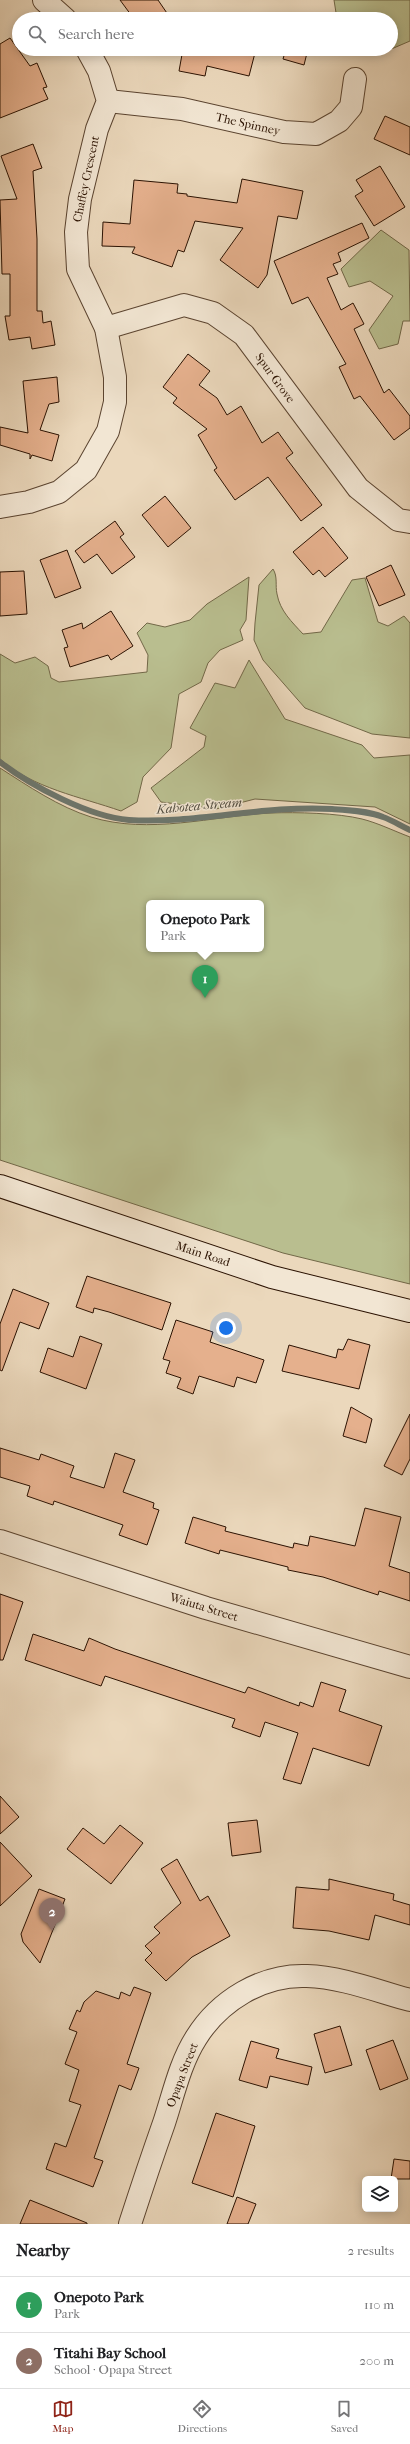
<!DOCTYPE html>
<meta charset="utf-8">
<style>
:root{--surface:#fff;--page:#f2f2f2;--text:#202124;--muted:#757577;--line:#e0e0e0;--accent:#8f2418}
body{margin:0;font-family:"IM FELL French Canon",serif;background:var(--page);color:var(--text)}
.controls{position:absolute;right:12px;bottom:12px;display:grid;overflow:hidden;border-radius:6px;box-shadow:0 2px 10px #0003}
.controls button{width:36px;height:36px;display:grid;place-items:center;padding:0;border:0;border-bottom:1px solid var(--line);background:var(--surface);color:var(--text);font:20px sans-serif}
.you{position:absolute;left:226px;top:1328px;width:14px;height:14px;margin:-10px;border:3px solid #fff;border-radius:50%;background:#1a73e8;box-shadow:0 0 0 6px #1a73e833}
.badge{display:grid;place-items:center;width:26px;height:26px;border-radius:50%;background:var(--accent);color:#fff;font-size:13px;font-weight:700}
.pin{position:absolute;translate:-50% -33px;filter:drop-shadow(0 1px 2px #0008)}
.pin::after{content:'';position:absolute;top:21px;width:14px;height:12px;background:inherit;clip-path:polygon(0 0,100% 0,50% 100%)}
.popup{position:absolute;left:146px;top:900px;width:118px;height:52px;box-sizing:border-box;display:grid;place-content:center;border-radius:6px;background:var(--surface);filter:drop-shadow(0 1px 3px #0005);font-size:13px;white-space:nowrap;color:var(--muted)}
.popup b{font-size:15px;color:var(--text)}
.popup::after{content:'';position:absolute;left:50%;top:100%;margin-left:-8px;border:8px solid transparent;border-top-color:var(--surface)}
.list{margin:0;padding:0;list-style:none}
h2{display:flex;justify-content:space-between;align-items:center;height:52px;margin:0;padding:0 16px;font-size:17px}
h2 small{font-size:13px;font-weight:400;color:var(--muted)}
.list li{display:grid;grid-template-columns:26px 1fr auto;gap:12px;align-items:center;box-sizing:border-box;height:56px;padding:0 16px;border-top:1px solid var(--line)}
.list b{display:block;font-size:15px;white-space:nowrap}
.list p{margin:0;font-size:13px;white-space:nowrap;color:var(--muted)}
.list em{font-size:13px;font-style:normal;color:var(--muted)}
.icon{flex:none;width:22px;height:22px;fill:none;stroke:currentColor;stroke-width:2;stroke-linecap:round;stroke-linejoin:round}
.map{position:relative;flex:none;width:410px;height:2224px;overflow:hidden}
.search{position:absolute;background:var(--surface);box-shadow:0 2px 10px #0003;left:12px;right:12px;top:12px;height:44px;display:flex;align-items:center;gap:10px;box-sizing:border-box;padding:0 14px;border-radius:22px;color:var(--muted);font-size:15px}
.sheet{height:164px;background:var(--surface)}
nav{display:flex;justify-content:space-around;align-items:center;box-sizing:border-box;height:56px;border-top:1px solid var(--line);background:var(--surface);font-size:11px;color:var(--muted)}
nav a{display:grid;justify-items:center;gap:2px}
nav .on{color:var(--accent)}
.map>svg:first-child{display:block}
</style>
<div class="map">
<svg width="410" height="2224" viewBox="0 0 410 2224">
<rect width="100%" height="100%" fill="#ebd8bc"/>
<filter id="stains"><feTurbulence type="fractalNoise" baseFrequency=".005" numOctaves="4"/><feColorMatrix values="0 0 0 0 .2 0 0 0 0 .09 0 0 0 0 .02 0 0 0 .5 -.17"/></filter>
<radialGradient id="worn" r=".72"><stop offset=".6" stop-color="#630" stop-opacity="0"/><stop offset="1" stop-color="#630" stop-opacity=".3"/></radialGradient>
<g fill="#b9be8f" stroke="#726848" fill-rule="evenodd">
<polygon points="334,0 410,0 410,41 382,53 371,49 391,49 391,19 337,19"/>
<polygon points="381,230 409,250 410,321 403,321 398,344 379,349 369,330 393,296 370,281 349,287 341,269"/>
<path d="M273 569C278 577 275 585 277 594 280 611 292 622 303 634L321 632 352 580 365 578 378 622 388 626 404 616 410 623V738L372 734 305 708 263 660 254 640 255 623 259 585Z"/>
<path d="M249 577 246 620 240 630 243 640 220 650 208 663 201 682 179 694 171 748 143 777 137 802 121 811C81 797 32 788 0 759V654L15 663 35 657 48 666 51 678 59 682 147 672 148 655 137 633 147 623 165 627 190 620 207 604Z"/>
<polygon points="249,660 285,719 362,745 374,758 410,755 410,824 375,807 255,799 216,809 161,802 151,788 204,747 206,736 190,728 215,683 235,688"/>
<path d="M0 768C28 786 59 807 91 817 149 835 212 816 271 813 296 812 338 813 362 819 378 823 394 831 410 837V1284L283 1253 0 1160ZM149 903H261V949H149Z"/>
</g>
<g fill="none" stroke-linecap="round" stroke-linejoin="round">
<path stroke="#6c766d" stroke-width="6" d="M0 762C31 786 90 817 129 820 196 824 263 805 332 809 348 810 368 811 383 817 392 820 401 826 410 830"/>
</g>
<g fill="#e5b08d" stroke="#2b1202">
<polygon points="120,0 158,0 171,19 134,19"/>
<polygon points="10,38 30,66 37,63 47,87 43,88 48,99 0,118 0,44"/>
<polygon points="183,49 256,49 249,76 207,66 205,76 179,71"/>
<polygon points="286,49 319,49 318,52 308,49 304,65 283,59"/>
<polygon points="385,116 410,127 410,155 374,139"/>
<polygon points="33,144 42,168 33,171 37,239 37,311 42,311 43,323 51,321 55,345 32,349 30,337 9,340 5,316 10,316 10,274 2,274 0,200 17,199 1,156"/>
<polygon points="380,166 405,207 374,226 355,196 363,191 356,180"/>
<polygon points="242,179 303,191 297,219 278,216 267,275 258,288 220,260 243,228 195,221 184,252 178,250 172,267 132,253 135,247 102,246 103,222 130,224 134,180 178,184 177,193 187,194 187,196 237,203"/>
<polygon points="362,223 369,238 338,253 341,261 333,264 338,274 327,278 341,310 353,303 364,324 354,329 384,393 389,389 410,416 410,428 394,440 360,396 354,399 339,367 346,364 308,297 292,304 274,261"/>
<polygon points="188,354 210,371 199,385 217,398 227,415 241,406 262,443 278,432 293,453 286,458 322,505 301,521 268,477 235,500 214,470 217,468 198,435 207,429 173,403 177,398 163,387"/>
<polygon points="57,377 59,402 49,404 40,430 59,435 52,461 32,455 30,459 30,454 0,445 0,427 28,433 23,381"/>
<polygon points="165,496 191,528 168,547 142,515"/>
<polygon points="115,521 124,534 120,537 135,557 112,574 97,554 84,563 75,551"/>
<polygon points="323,527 348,558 325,577 319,570 313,575 293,552"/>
<polygon points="67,550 81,588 55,598 40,560"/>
<polygon points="391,565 405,595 379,606 366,577"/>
<polygon points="24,571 27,614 0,616 0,572"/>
<polygon points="111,611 133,646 111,660 108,655 70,667 64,648 68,647 62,630 82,623 83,629"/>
<polygon points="87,1276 171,1303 162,1330 109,1312 94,1308 93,1313 76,1307"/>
<polygon points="13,1289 49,1303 39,1329 20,1322 2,1371 0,1370 0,1324"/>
<polygon points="176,1320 213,1332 210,1342 264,1360 256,1383 237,1377 234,1387 199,1376 193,1394 177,1388 181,1378 166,1373 170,1361 163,1359"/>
<polygon points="80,1336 102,1344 86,1389 40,1372 48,1348 73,1357"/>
<polygon points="348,1339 370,1345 359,1389 282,1371 289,1345 336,1358 338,1349 343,1350"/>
<polygon points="351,1407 372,1419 366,1443 343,1436"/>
<polygon points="410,1414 410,1459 402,1475 384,1466"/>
<polygon points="0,1448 39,1460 41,1454 74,1466 70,1477 104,1488 115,1453 135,1460 123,1492 154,1503 153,1508 159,1510 147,1545 119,1535 123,1525 54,1501 53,1505 27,1496 30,1486 0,1477"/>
<polygon points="365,1508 401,1517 389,1566 410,1573 410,1601 379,1591 378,1595 323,1577 288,1570 288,1567 220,1550 219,1554 185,1543 193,1517 226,1527 225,1531 293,1548 294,1543 308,1546 310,1536 355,1546"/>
<polygon points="0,1594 23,1602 3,1660 0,1660"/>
<polygon points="33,1634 84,1651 89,1638 115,1649 245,1693 248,1687 299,1706 300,1702 313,1707 321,1682 346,1690 339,1711 382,1726 369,1766 313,1748 301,1784 283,1779 298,1733 265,1722 260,1737 232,1727 235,1719 105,1676 101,1686 25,1660"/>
<polygon points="0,1796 19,1817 0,1834"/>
<polygon points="257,1820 261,1852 232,1856 228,1823"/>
<polygon points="120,1825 143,1843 111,1884 67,1849 83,1828 104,1844"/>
<polygon points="0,1842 32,1876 0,1906"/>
<polygon points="177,1859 200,1901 208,1896 230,1936 192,1957 166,1981 145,1960 152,1953 145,1946 160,1933 154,1927 181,1903 161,1869"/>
<polygon points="329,1879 394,1894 393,1900 410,1905 410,1925 375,1915 369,1940 329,1931 293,1928 296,1887 329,1890"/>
<polygon points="39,1889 65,1899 40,1963 23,1942 21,1934"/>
<polygon points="134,1987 151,1993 127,2064 139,2068 131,2090 119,2085 94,2158 103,2161 93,2187 46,2169 55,2143 66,2147 81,2105 69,2101 79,2070 65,2064 77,2032 69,2029 77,2010 80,2012 84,2002 96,1991 119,1999 121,1992 130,1996"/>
<polygon points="340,2026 352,2065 325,2073 314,2034"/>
<polygon points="393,2040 408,2079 380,2090 366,2050"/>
<polygon points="251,2041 279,2049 276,2058 312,2067 308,2085 270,2076 267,2088 239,2080"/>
<polygon points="216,2113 255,2126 233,2197 192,2183"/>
<polygon points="394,2159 410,2161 410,2179 391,2179"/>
<polygon points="237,2197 256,2204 248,2224 227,2224"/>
<polygon points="30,2200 87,2223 87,2224 20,2224"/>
</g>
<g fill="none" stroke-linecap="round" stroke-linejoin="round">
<defs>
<g id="street">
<polyline points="44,0 65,19"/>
<polyline points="108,101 182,109 284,132 316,134 339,121 351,107 355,79"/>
<polyline points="106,328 184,305 213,313 244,335 358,488 398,520 410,522"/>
<polyline points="0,507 29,502 59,492 86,470 108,431 115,402 115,377 106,328 78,269 76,232 80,199 97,129 108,101 99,71 87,49"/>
<polyline points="0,1541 206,1608 410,1667"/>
<path d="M130 2224C141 2190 152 2157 164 2123 173 2096 180 2063 196 2038 219 2001 262 1974 307 1976 341 1977 377 1991 410 2000"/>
</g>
<polyline id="secondary" points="0,1186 272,1277 410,1311"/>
</defs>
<use href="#street" stroke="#5b4430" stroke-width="24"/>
<use href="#secondary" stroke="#2b1202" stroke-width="24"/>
<use href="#street" stroke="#f2e6d3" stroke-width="22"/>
<use href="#secondary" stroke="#f2e6d3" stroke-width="22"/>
</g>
<g text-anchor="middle" stroke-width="3" stroke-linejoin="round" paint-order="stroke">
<g font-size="12" fill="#2b1202" stroke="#f2e6d3">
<text transform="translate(248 124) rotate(13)" y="4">The Spinney</text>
<text transform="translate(86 179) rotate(-78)" y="4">Chaffey Crescent</text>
<text transform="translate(275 378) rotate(54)" y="4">Spur Grove</text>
<text transform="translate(203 1254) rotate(18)" y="4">Main Road</text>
<text transform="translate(204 1607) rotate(17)" y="4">Waiuta Street</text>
<text transform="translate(182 2075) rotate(-69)" y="4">Opapa Street</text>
</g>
<g font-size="13" font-style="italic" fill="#514c40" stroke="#f2e6d3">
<text transform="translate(199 805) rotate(-5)" y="5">Kahotea Stream</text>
</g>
</g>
<rect width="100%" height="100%" filter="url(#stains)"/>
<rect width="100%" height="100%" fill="url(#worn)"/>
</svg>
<div class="controls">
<button><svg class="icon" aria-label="layers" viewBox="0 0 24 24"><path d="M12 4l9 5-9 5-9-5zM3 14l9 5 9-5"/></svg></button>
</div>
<div class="you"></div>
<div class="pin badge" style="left:205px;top:998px;background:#2e9e5b">1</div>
<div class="popup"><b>Onepoto Park</b>Park</div>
<div class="pin badge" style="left:52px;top:1931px;background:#8d6e63">2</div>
<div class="search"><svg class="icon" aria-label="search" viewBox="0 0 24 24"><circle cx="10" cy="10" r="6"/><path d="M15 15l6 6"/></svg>Search here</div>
</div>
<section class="sheet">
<h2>Nearby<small>2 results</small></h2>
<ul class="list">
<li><span class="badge" style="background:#2e9e5b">1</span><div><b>Onepoto Park</b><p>Park</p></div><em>110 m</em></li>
<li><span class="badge" style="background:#8d6e63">2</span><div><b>Titahi Bay School</b><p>School · Opapa Street</p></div><em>200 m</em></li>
</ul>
</section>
<nav>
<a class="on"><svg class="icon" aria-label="map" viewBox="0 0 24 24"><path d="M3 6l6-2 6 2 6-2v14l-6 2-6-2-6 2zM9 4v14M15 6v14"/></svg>Map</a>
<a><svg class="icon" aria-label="directions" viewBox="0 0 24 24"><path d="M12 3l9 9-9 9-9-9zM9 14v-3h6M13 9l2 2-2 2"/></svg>Directions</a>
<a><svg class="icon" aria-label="saved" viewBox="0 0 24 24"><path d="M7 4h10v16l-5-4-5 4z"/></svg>Saved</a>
</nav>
